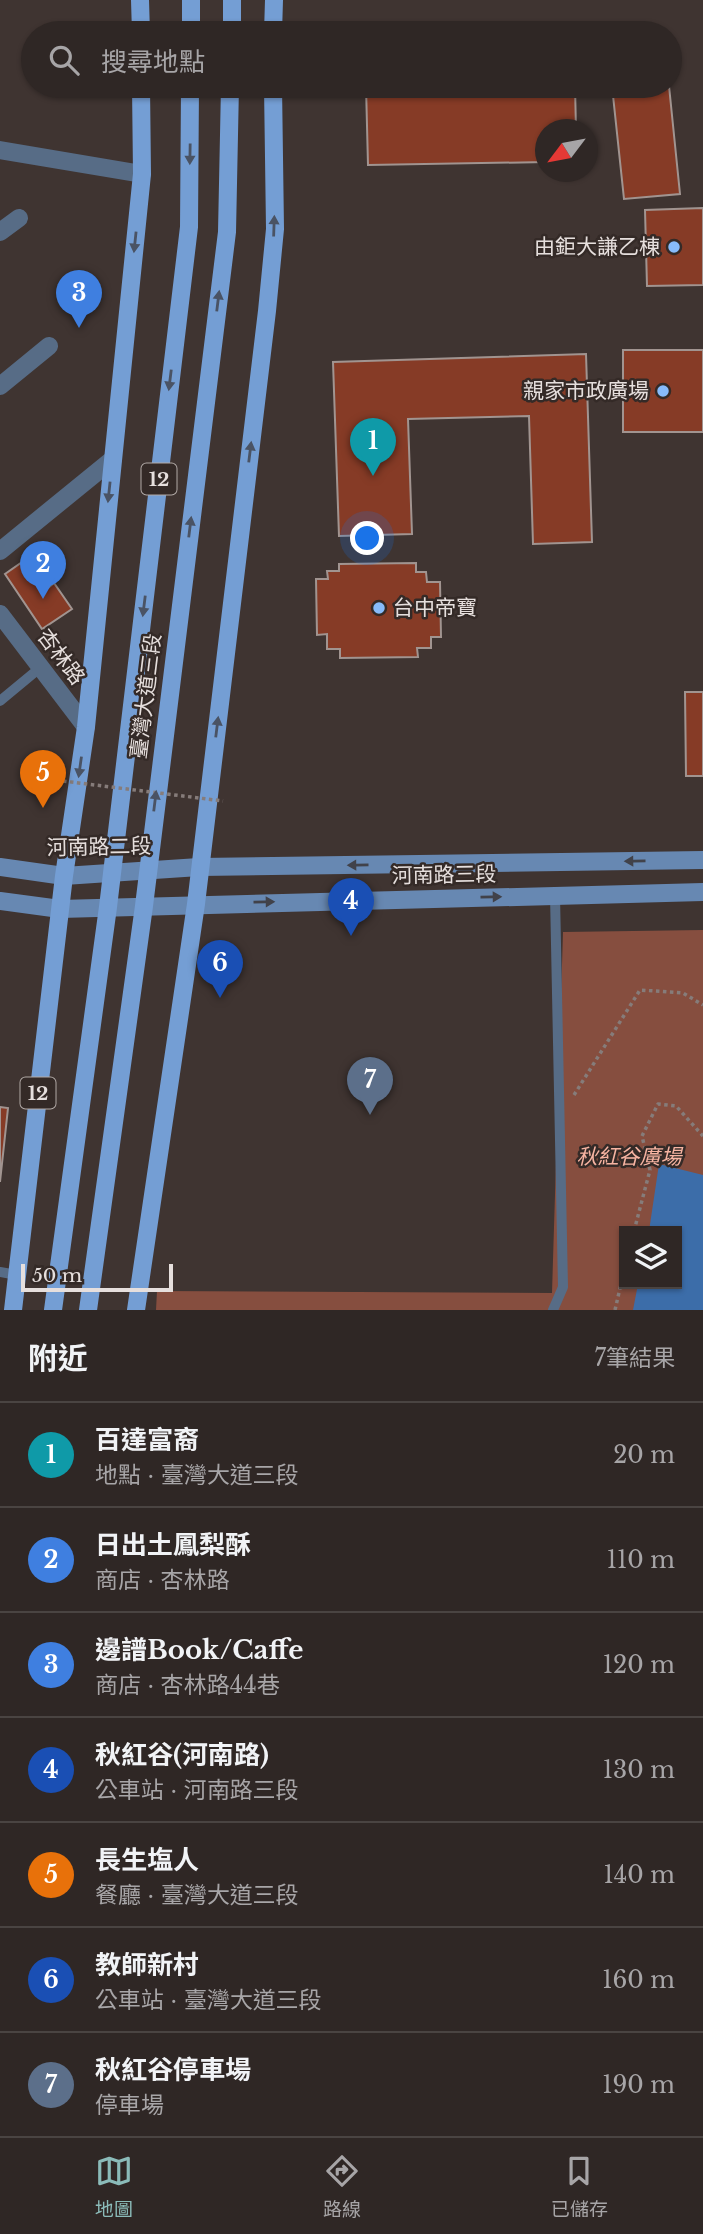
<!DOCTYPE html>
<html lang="zh-TW">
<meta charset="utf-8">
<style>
:root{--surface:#2f2725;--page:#372f2d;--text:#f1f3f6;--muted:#a7a5a7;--line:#4a4442;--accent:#8bbbb9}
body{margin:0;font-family:"Libre Baskerville","Noto Sans TC",serif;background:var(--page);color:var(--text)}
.controls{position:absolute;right:21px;bottom:21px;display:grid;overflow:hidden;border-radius:0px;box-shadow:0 2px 5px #0004}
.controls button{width:63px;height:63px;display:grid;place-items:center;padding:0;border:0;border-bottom:2px solid var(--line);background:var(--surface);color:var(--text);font:35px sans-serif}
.compass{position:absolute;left:535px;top:119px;width:63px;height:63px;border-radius:50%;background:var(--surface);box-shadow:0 2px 5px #0004;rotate:238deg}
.scale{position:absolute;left:21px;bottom:18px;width:152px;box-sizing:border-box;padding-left:7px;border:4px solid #e6dfdd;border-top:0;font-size:19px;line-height:24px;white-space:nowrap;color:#e6dfdd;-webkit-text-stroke:5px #342a27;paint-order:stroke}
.you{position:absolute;left:368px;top:539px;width:24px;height:24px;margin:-18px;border:5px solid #fff;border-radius:50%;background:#1a73e8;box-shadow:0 0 0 10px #1a73e833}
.badge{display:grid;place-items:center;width:46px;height:46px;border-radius:50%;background:var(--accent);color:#fff;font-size:23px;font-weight:700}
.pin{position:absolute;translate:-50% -58px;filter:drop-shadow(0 2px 4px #0008)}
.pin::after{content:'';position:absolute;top:37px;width:24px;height:21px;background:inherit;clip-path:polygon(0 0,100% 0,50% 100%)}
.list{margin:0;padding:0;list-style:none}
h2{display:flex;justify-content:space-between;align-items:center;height:91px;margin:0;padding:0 28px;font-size:30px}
h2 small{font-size:23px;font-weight:400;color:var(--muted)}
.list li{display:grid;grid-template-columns:46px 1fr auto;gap:21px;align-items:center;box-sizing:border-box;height:105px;padding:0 28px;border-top:2px solid var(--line)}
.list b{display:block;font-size:26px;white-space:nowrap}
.list p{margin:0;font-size:23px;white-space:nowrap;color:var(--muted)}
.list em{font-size:23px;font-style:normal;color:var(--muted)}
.icon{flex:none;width:38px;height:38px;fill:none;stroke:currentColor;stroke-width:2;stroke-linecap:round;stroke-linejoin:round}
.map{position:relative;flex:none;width:703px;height:1310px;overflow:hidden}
.search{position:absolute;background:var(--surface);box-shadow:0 2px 5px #0004;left:21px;right:21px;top:21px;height:77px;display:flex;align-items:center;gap:18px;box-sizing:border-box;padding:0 24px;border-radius:38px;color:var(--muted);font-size:26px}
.sheet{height:826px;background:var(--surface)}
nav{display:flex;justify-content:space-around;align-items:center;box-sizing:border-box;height:98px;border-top:2px solid var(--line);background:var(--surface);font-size:19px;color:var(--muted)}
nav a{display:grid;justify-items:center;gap:4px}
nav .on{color:var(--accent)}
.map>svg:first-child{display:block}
</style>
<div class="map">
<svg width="703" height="1310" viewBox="0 0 703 1310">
<rect width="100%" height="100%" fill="#3f3431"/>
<path fill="#864e3f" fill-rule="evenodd" d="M703 930V1310H156L157 1291 552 1293 563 932ZM624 1231H677V1284H624Z"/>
<polygon fill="#3c6da9" points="659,1164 703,1175 703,1310 633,1310 638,1284 677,1284 677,1231 649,1231"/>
<g fill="#863b26" stroke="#a19490" stroke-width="2">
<polygon points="366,86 575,86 576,130 546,130 546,162 368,165"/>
<polygon points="612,86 669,86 680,194 624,199"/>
<polygon points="703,208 703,285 647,286 645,210"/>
<rect x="623" y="350" width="80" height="82"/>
<polygon points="586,354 592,542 533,544 529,416 408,419 412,534 339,536 333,362"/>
<polygon points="28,558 48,588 54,583 72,609 42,629 5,574"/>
<polygon points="416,563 416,572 426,572 427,582 440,582 441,637 431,637 431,648 417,648 418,657 340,658 340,649 327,649 327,634 317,635 316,579 328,579 327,571 339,571 339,564"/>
<polygon points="685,692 703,692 703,776 686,776"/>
<polygon points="0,1107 8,1108 0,1182"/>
</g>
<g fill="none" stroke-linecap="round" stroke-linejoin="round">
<g stroke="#867c7a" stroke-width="3.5" stroke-dasharray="3.5 3.5" stroke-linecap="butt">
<polyline points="574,1095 640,990 683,993 703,1005"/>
<polyline points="634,1231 650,1170 642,1136 658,1104 676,1106 703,1136"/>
<polyline points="615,1310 624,1271"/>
</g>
<g stroke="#576c86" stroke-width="10">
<polyline points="0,701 41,667"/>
<polyline points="0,1272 17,1275"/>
<polyline points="553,1310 563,1287 555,895"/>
</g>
<g stroke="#576c86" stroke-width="18">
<polyline points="0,150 142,174"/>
<polyline points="0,232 19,218"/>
<polyline points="0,386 49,346"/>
<polyline points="0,551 113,459"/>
<polyline points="0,614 86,727"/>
</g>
<g stroke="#6788b2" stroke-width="18">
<polyline points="0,867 64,876 199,867 703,860"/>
<polyline points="0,901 60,909 703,892"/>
</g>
<g stroke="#749ed4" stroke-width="18">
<polyline points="140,0 141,33"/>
<polyline points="191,33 191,0"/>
<polyline points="232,33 232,0"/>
<polyline points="273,33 274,0"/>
<polyline points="13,1310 64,876 86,727 142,174 141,86"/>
<polyline points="53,1310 108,907 189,227 190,86"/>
<polyline points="88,1310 144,906 227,232 230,86"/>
<polyline points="136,1310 196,904 267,311 275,229 273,86"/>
</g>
<polyline stroke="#867c7a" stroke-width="3.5" stroke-dasharray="3.5 3.5" stroke-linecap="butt" points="63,781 223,801"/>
</g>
<defs><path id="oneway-solid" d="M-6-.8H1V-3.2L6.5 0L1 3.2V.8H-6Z" transform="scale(1.75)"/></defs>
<g fill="#4a5364">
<use href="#oneway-solid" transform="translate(190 154) rotate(91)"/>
<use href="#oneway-solid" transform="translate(274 226) rotate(-88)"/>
<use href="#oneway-solid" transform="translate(135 242) rotate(96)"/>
<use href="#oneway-solid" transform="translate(218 301) rotate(-83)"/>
<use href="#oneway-solid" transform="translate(170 380) rotate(97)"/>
<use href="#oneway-solid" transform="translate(250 452) rotate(-83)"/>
<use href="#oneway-solid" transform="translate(109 492) rotate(96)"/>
<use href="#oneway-solid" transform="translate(190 527) rotate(-83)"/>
<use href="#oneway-solid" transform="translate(144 606) rotate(97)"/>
<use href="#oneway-solid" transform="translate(217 727) rotate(-83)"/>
<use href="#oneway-solid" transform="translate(80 767) rotate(98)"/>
<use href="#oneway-solid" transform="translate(155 801) rotate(-83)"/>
</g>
<g fill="#41424a">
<use href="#oneway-solid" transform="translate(635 861) rotate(179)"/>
<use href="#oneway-solid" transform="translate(358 865) rotate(179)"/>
<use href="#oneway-solid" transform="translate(491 897) rotate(-1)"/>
<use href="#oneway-solid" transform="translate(264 902) rotate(-1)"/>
</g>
<g fill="#87bbfb" stroke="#342a27" stroke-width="2.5">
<circle cx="674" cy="247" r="7"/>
<circle cx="663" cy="391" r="7"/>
<circle cx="379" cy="608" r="7"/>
</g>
<g text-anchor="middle" stroke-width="5" stroke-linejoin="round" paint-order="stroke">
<g fill="#342a27" stroke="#b1a9a6" stroke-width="2">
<rect x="141.5" y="463.5" width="35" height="31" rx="5"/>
<rect x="20.5" y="1077.5" width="35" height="31" rx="5"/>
</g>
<g font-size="19" font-weight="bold" fill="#e6dfdd">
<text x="159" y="486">12</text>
<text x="38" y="1100">12</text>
</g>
<g font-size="21" fill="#e6dfdd" stroke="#342a27" text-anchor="end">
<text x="660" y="254">由鉅大謙乙棟</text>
<text x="649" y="398">親家市政廣場</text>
<text x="393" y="615" text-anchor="start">台中帝寶</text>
</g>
<g font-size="21" fill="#e6dfdd" stroke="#342a27">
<text transform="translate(61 657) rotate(53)" y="7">杏林路</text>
<text transform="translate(146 696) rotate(-83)" y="7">臺灣大道三段</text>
<text transform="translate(99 847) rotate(-1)" y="7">河南路二段</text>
<text transform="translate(444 875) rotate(-1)" y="7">河南路三段</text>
</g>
<g font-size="21" font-style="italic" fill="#f7b4a2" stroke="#342a27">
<text x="629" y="1164">秋紅谷廣場</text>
</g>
</g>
</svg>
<div class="controls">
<button><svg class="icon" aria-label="layers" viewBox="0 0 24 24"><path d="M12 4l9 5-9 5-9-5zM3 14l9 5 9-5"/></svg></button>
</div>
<svg class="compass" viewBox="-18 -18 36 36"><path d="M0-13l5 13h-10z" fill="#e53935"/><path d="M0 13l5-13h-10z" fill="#a7a5a7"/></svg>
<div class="scale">50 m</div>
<div class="you"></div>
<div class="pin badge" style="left:373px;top:476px;background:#0f9aa8">1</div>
<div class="pin badge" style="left:43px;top:599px;background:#3f7fe0">2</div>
<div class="pin badge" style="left:79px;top:328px;background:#3f7fe0">3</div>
<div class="pin badge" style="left:351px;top:936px;background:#1a4fb4">4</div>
<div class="pin badge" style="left:43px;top:808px;background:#e8710a">5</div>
<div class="pin badge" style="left:220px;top:998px;background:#1a4fb4">6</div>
<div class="pin badge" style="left:370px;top:1115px;background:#5c6f8a">7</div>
<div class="search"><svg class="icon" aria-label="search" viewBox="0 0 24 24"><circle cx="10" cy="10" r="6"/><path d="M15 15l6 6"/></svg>搜尋地點</div>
</div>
<section class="sheet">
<h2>附近<small>7筆結果</small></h2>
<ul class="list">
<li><span class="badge" style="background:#0f9aa8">1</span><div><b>百達富裔</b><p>地點 · 臺灣大道三段</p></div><em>20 m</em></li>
<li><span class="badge" style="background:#3f7fe0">2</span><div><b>日出土鳳梨酥</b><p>商店 · 杏林路</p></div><em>110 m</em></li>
<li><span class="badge" style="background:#3f7fe0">3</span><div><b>邊譜Book/Caffe</b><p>商店 · 杏林路44巷</p></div><em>120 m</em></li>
<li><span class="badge" style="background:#1a4fb4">4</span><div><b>秋紅谷(河南路)</b><p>公車站 · 河南路三段</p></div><em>130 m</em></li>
<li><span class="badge" style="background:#e8710a">5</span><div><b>長生塩人</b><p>餐廳 · 臺灣大道三段</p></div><em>140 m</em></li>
<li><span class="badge" style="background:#1a4fb4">6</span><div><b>教師新村</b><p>公車站 · 臺灣大道三段</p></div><em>160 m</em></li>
<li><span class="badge" style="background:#5c6f8a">7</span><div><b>秋紅谷停車場</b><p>停車場</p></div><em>190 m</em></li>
</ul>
</section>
<nav>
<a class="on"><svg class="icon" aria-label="map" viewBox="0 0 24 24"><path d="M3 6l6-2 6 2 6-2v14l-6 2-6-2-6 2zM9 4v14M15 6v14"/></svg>地圖</a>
<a><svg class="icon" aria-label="directions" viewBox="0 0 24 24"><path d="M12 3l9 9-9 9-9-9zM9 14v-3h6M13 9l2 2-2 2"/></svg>路線</a>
<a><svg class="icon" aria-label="saved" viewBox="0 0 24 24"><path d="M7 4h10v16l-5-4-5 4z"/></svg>已儲存</a>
</nav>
